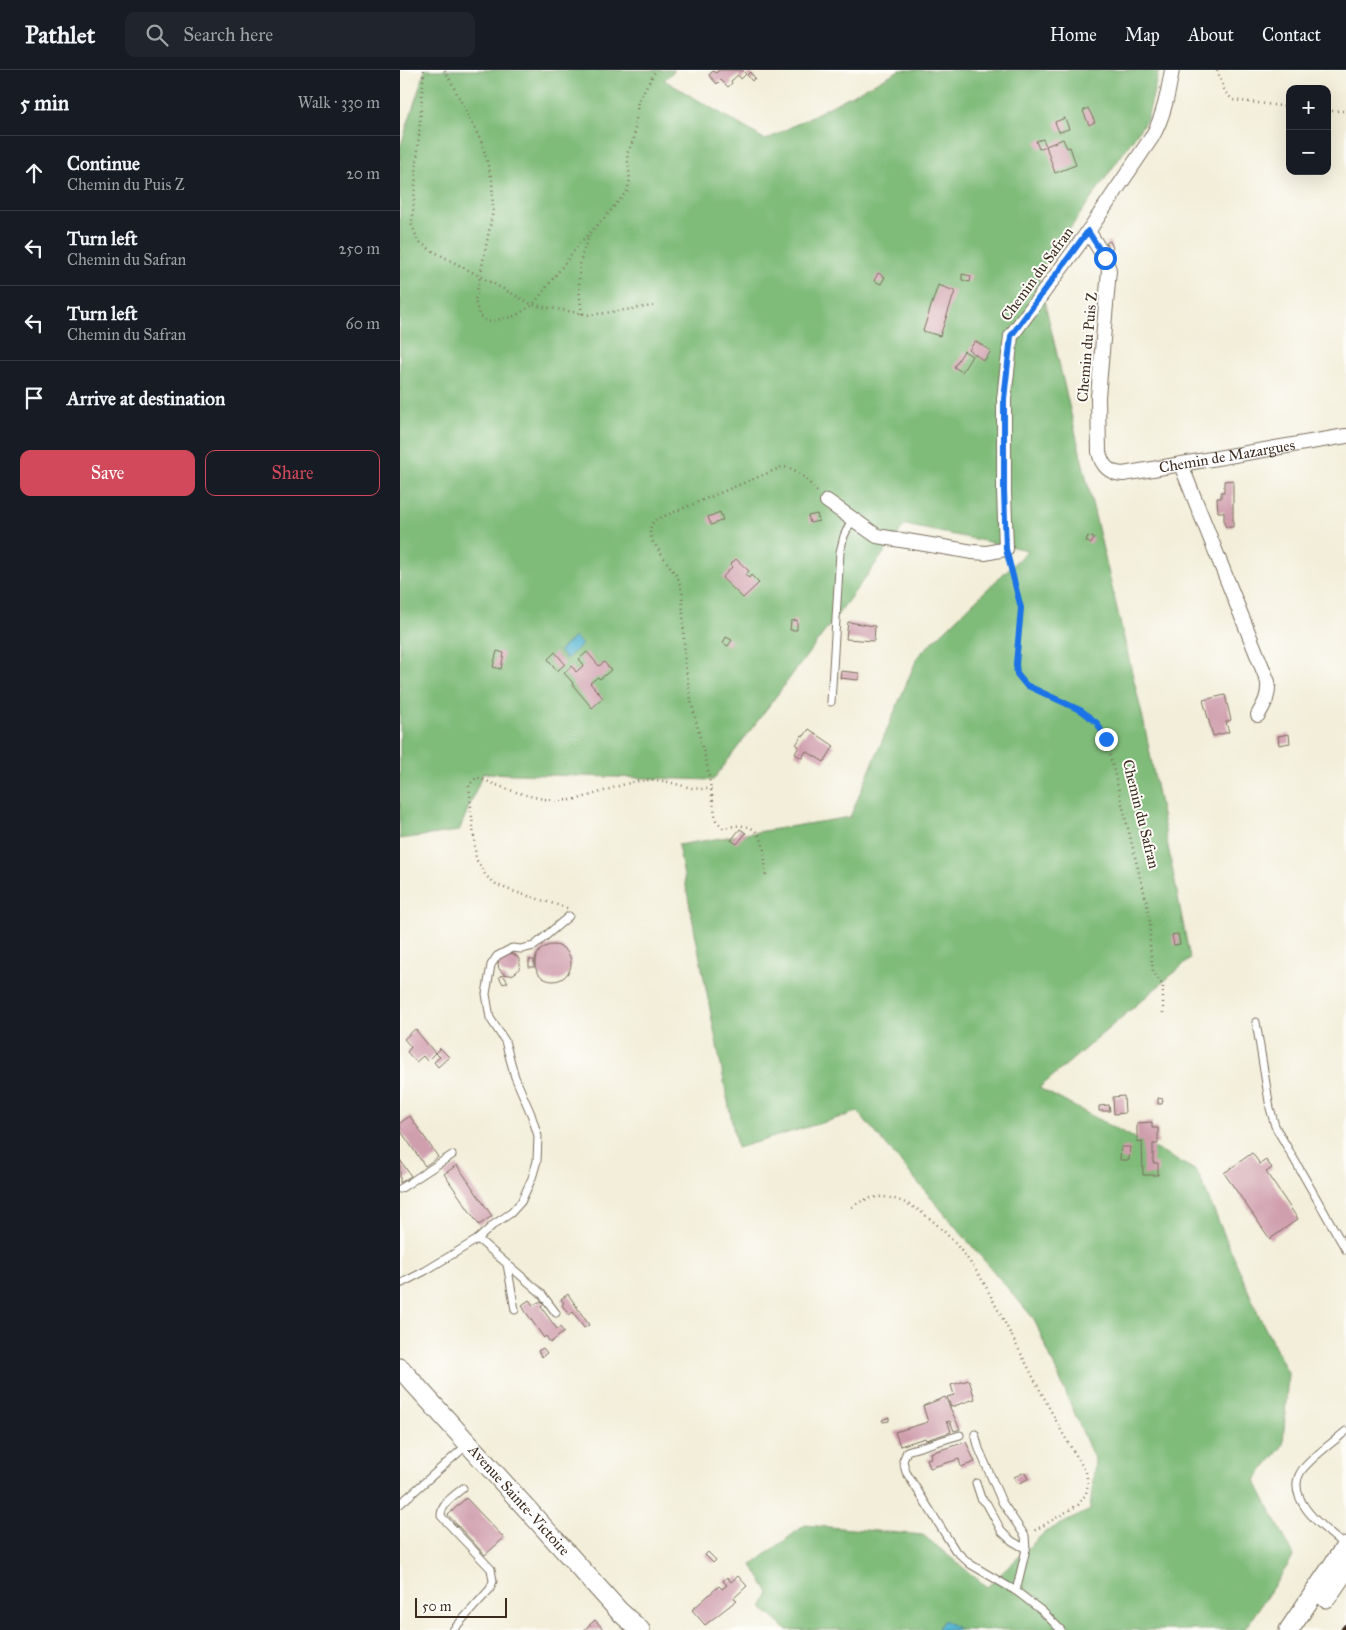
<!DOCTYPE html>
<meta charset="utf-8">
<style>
:root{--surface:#171b24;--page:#20242c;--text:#f1f3f6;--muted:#9ea1a6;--line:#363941;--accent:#d1495b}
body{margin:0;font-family:"IM FELL Great Primer",serif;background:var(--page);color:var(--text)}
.controls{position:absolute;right:15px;top:15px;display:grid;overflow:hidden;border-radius:10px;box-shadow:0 5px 20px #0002}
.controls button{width:45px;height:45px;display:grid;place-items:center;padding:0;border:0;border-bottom:1px solid var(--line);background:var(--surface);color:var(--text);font:25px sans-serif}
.scale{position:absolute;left:15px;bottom:12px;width:92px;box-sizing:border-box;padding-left:5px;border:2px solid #3b2a1e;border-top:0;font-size:14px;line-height:18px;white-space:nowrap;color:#3b2a1e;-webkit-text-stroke:4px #fdfcf7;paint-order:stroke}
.stop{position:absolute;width:15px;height:15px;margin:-11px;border:4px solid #1a73e8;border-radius:50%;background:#fff}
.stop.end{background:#1a73e8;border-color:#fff;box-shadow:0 1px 5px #0008}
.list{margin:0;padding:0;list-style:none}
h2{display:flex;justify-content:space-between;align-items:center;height:65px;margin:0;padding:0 20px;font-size:21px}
h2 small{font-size:16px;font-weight:400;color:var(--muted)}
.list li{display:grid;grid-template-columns:32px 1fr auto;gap:15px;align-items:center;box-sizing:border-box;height:75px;padding:0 20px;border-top:1px solid var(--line)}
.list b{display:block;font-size:19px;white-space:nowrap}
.list p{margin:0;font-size:16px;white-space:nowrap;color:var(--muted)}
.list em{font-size:16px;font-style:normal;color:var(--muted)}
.actions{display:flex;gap:10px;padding:15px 20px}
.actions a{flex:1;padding:11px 0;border:1px solid var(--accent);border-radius:10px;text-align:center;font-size:18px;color:var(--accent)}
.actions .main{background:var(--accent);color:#fff}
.icon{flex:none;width:28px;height:28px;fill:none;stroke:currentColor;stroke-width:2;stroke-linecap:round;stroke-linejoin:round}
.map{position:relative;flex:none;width:946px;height:1560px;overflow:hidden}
header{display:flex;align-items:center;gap:30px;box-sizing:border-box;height:70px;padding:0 25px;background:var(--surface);border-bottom:1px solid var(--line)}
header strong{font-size:24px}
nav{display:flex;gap:28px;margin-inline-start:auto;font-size:18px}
.search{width:350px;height:45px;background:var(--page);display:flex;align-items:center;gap:12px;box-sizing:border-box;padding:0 18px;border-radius:10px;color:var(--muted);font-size:19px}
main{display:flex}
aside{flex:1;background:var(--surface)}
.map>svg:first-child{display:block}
</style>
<header>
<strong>Pathlet</strong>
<div class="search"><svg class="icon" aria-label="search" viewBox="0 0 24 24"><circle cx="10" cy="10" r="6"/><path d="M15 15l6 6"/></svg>Search here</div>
<nav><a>Home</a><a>Map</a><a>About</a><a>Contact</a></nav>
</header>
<main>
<aside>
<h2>5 min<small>Walk · 330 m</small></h2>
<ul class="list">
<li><svg class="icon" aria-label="ahead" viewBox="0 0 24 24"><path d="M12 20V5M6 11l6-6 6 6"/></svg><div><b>Continue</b><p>Chemin du Puis Z</p></div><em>20 m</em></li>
<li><svg class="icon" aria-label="left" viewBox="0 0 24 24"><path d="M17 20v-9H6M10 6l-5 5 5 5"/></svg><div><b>Turn left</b><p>Chemin du Safran</p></div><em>250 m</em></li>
<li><svg class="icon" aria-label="left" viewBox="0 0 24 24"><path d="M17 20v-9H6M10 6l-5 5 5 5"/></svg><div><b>Turn left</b><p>Chemin du Safran</p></div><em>60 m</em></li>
<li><svg class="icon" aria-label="arrive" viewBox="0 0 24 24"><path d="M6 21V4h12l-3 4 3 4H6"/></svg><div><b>Arrive at destination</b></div></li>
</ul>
<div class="actions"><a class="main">Save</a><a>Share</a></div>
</aside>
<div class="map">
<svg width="946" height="1560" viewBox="0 0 946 1560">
<rect width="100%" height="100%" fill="#fdfcf7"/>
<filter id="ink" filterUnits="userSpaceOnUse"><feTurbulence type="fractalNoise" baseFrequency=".02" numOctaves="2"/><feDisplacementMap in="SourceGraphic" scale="10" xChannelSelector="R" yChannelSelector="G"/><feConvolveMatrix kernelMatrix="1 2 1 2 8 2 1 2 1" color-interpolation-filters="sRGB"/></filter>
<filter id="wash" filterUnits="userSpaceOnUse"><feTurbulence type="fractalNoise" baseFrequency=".0096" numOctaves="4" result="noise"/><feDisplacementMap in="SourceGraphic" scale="20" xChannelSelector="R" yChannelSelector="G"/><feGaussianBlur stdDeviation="1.12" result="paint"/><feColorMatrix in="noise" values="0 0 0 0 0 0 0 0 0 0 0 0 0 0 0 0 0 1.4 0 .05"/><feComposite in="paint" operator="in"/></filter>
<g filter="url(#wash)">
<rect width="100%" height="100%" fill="#f2eed9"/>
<polygon fill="#7fbb79" stroke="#5d724c" points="25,0 275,0 264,10 366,70 500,0 759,0 747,49 638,204 744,653 790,889 639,1018 797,1101 859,1246 888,1303 883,1375 855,1410 894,1486 844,1560 387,1560 362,1538 369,1523 352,1495 405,1455 523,1465 587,1517 645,1462 690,1440 695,1391 634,1249 458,1042 337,1078 278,775 450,747 518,586 628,480 505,455 313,710 83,703 59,761 0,769 0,78"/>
<g fill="#52b4d1" stroke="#466f78">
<polygon points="175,567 182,575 166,589 159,581"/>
<polygon points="544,1550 560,1560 540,1560 538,1558"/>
</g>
<g id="blocks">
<g fill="#d09fae">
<polygon points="319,0 342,0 346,4 341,9 338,5 331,11 332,13 328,17 321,10 317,14 309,5 313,1 316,3"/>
<polygon points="350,2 355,8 352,11 347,5"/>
<polygon points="688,38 695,52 689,55 683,41"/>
<polygon points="665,48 669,59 659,62 655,52"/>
<polygon points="643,69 646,76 639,79 636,71"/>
<polygon points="663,69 667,78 670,77 676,95 655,103 646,76"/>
<polygon points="710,171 713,178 709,180 706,173"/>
<polygon points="478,203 485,207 481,214 474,211"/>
<polygon points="562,204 571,206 570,212 562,210"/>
<polygon points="538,215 555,221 540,266 523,261"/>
<polygon points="575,271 591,281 584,291 569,280"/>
<polygon points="564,281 572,286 562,302 554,297"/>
<polygon points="833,410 833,457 826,457 824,453 824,442 818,442 817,428 821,428 821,422 824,422 824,411"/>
<polygon points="320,442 323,450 311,455 308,447"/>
<polygon points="417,444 419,451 410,453 408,446"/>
<polygon points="688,466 694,468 691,474 686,471"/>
<polygon points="336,489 349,501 345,505 349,508 351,505 359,513 343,528 322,508 332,497 330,495"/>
<polygon points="397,550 397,560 390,560 391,551"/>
<polygon points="448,552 475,556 474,571 446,569"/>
<polygon points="326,567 332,570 328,576 323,573"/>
<polygon points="97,581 104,583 101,599 93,597"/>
<polygon points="155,582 165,594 157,601 148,589"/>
<polygon points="187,582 199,596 204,592 211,600 200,609 198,607 190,613 203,628 192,638 172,614 173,613 164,603 172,596 176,602 184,595 179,589"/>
<polygon points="441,601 459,603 458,610 440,608"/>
<polygon points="825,625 831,650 826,652 829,662 813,666 803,630"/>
<polygon points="409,659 434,676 424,692 406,681 402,688 395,684 399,676 396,675 402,665 404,666"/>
<polygon points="889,664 890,673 879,675 878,666"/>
<polygon points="340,759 346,763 337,774 331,770"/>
<polygon points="778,864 780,874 774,875 772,865"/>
<circle cx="153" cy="893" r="18"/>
<circle cx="109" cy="894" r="11"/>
<rect x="129" y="890" width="5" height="7"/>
<polygon points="103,905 108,912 103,914 99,907"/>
<polygon points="15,959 35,983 27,991 23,986 16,992 7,982 11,977 4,969"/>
<polygon points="40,978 49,987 38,997 34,992 40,987 35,983"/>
<polygon points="724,1026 725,1043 714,1044 713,1027"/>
<polygon points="758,1028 763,1029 762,1034 758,1034"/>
<polygon points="709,1035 710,1041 699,1041 699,1036"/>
<polygon points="10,1046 38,1087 25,1096 0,1060 0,1053"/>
<polygon points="752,1052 752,1058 758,1058 758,1074 753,1074 753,1093 758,1093 758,1105 743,1105 742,1071 737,1072 737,1053"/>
<polygon points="721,1077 730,1077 729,1090 720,1090"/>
<polygon points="852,1083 860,1094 866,1090 872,1098 866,1102 898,1149 870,1169 824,1103"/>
<polygon points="0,1090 11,1106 0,1113"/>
<polygon points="57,1095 92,1146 79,1155 44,1104"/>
<polygon points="168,1224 189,1255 184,1258 173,1242 169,1245 162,1235 164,1233 161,1229"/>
<polygon points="129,1230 133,1235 141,1231 144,1234 141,1237 157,1259 160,1257 164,1262 150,1273 146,1266 144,1268 125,1241 122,1235"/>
<polygon points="143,1278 147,1283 142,1287 138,1281"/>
<polygon points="569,1310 575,1329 551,1337 547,1327 554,1325 551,1315"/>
<polygon points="545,1327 560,1359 554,1361 550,1351 546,1352 548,1353 551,1362 526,1370 525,1368 500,1376 495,1362 528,1352 523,1336"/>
<polygon points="489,1347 489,1351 483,1352 482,1350"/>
<polygon points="566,1372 575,1392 561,1397 559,1389 530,1398 527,1389 531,1388 530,1383"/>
<polygon points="625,1402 628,1409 617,1414 614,1407"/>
<polygon points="66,1428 104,1468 85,1485 48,1445"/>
<polygon points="308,1482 316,1490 313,1493 305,1485"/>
<polygon points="338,1506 347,1516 334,1528 337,1530 305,1555 292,1540 319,1516 322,1519 327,1515 323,1511 327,1507 331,1512"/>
<polygon points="195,1550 204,1560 184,1560"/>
</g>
</g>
</g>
<g filter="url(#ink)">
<use href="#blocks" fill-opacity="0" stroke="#7b6f5f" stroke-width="1"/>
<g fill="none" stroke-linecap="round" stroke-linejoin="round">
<defs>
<g id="lane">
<polyline points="431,632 440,482 444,466 452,449"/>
<polyline points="856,952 870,1038 875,1056 946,1180"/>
<polyline points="0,1119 52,1085"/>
<polyline points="78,1169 141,1223 156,1243"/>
<polyline points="107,1194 115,1240"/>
<polyline points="0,1214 25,1201 78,1169 93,1155 111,1143 121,1132 132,1108 137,1091 138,1066 131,1044 115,1007 105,971 90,948 86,924 91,895 97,886 112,878 121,879 134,876 169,846"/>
<polyline points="575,1364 579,1379 602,1432 625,1466 626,1479 616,1521"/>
<polyline points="560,1365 507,1381 503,1391 506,1402 555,1480 570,1494 616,1521 642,1541 661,1560"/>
<polyline points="576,1413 581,1428 587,1434 602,1462 612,1471 626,1479"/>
<polyline points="0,1434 67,1375"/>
<path d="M944 1475C926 1460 882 1428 902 1400 914 1385 931 1374 946 1361"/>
<path d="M53 1560 90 1519 93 1511 91 1499 41 1446C41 1433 54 1426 63 1418"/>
</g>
<g id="street">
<path id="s1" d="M688 161 705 188 709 200 698 327 699 382C702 396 709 403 723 404L946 366"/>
<path d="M781 395 868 612C869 626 865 633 858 645"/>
<path d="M427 431 477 466 573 482 586 483 606 479 604 421V329L611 266 685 166 752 67C764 46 768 23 772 0"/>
</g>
<g id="secondary">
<path id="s2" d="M0 1298 219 1541 240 1560"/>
<polyline points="926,1528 946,1499"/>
<polyline points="889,1560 946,1476"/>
</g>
</defs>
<use href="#lane" stroke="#7b6f5f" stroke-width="9"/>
<use href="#street" stroke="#7b6f5f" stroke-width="16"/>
<use href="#secondary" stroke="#7b6f5f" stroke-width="21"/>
<g stroke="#7b6f5f" stroke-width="2.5" stroke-dasharray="1 4" stroke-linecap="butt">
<polyline points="24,0 12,155 18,171 31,180 133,235 190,245 253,236"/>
<polyline points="45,0 82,73 92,110 93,141 75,231 79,245 87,252 115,246 133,235 180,173 207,145 227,121 230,110 227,84 234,69 238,31 256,0"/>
<polyline points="817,0 825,22 833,30 890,37"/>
<polyline points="927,41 946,41"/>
<path d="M182 244C178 216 176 191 190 165"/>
<polyline points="609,491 621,538 616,594 617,604 626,615 683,641 697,653 706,669 740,807 746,829 750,852 750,876 753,901 763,916 763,943"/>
<path d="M366 805C364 787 367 758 343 756 337 755 329 757 323 758L316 750 307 695 291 631 285 593 282 521 278 508 253 472 250 463 251 455 255 450 382 397C398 397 409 413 419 424"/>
<path d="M167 838 112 821 97 815 86 806 76 789 69 715 77 707C108 720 151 738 185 727 206 721 225 712 247 710 263 709 277 715 292 718 299 719 305 719 312 719"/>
<path d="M452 1137C501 1100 561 1175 584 1213L663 1364 686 1402 688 1413 686 1424 678 1435 632 1462"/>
</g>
<use href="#lane" stroke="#fff" stroke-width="7"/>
<use href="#street" stroke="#fff" stroke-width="14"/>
<use href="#secondary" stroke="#fff" stroke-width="19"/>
<polyline stroke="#3b2a1e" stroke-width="4" stroke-dasharray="8 4" stroke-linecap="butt" points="942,1560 946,1555"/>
</g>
</g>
<g fill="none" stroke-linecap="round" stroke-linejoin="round" filter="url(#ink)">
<polyline stroke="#1a73e8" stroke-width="6" points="705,188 688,161 611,266 604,329 604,421 606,479 621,538 616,594 617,604 626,615 682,641 697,653 706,669"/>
</g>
<g text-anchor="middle" stroke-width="4" stroke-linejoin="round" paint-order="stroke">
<g font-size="15" fill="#3b2a1e" stroke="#fdfcf7">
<text transform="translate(637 204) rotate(-54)" y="5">Chemin du Safran</text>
<text transform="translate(687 277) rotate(-85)" y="5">Chemin du Puis Z</text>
<text dy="5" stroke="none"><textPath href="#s1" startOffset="368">Chemin de Mazargues</textPath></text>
<text transform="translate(741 744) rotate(76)" y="5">Chemin du Safran</text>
<text dy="5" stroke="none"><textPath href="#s2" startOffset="178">Avenue Sainte-Victoire</textPath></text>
</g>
</g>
</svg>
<div class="controls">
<button>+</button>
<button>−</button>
</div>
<div class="scale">50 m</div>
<div class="stop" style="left:705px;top:188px"></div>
<div class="stop end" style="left:706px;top:669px"></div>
</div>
</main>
